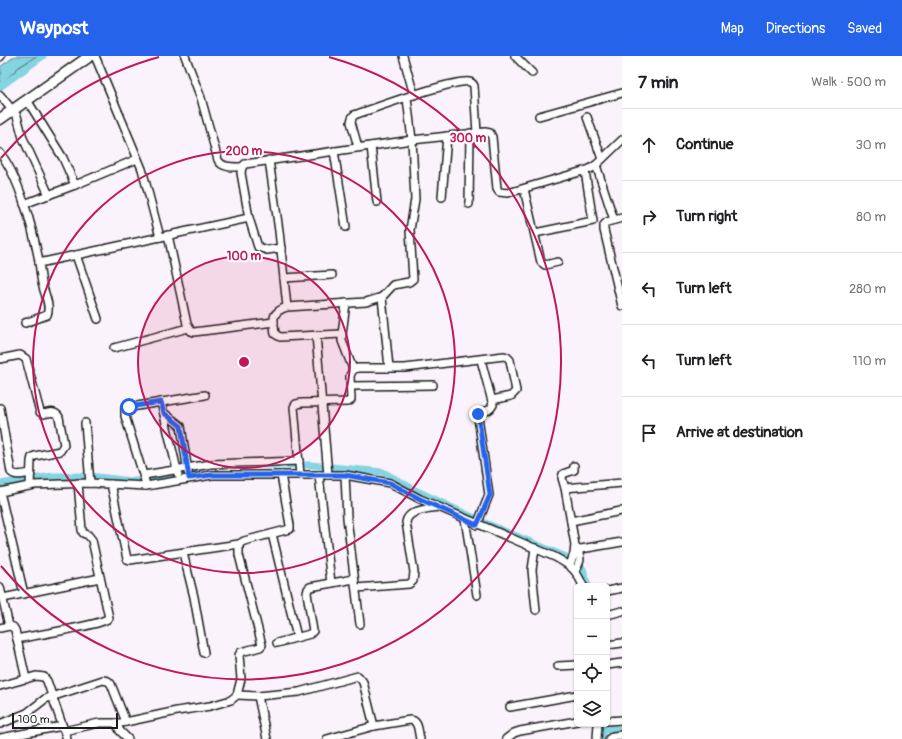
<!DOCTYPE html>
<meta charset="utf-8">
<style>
:root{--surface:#fff;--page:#f2f2f2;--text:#202124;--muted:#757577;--line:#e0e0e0;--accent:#2563eb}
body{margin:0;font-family:Pangolin,sans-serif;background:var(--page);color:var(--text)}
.controls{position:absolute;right:12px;bottom:12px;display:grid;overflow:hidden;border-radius:6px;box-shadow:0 1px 3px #0004}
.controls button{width:36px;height:36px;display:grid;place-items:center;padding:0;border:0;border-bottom:1px solid var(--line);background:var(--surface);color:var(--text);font:20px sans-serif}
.scale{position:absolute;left:12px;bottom:10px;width:106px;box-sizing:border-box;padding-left:4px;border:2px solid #1c1c1c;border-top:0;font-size:11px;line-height:14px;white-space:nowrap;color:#1c1c1c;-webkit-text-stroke:3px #fff;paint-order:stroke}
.stop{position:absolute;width:12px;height:12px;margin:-9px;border:3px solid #2563eb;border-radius:50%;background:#fff}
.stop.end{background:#2563eb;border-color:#fff;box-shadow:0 1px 4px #0008}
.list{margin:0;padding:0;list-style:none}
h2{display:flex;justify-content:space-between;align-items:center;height:52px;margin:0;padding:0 16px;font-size:17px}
h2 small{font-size:13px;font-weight:400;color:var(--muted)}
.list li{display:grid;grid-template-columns:26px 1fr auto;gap:12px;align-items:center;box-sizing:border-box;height:72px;padding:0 16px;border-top:1px solid var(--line)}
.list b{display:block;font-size:15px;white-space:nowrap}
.list em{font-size:13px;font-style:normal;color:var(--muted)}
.icon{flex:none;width:22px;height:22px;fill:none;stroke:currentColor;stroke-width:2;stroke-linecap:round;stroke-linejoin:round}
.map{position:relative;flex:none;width:622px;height:683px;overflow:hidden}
header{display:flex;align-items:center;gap:24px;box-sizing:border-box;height:56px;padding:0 20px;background:var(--accent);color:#fff}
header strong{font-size:19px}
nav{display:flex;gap:22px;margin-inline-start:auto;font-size:14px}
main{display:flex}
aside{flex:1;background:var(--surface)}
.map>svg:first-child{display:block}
</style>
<header>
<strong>Waypost</strong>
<nav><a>Map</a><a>Directions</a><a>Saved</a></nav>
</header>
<main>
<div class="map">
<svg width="622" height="683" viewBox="0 0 622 683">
<rect width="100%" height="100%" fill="#fbf3fb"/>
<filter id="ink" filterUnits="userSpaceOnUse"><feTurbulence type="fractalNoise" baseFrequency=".025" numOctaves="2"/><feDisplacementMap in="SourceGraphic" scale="8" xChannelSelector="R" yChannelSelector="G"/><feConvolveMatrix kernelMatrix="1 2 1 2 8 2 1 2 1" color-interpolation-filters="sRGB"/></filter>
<g filter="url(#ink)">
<polygon fill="#84d4e1" stroke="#5a8a92" points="15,0 44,0 22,14 0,34 0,18 2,18 0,11"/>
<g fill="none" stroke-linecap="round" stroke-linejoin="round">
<polyline stroke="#46666b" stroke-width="1" points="0,29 19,11 37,0"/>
<g stroke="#84d4e1" stroke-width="7">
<polyline points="0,31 43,0"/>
<polyline points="264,409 310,409 383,416 415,434 483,466 578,506 583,513 588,530"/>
<polyline points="0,428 53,420 89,420 132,425 145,425 194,414"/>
<polyline points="603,674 622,673"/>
<polyline points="602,683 603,668"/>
</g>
<defs>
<g id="street">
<polyline points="95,0 142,113 160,181"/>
<path d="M185 0 201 42 218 104C222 112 233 111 242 111"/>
<polyline points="403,0 414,39"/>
<polyline points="515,0 532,17"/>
<polyline points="0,1 1,0"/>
<polyline points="0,39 17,60 23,82 49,139"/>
<polyline points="27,44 63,102 75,129"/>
<polyline points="539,60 622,37"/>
<polyline points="587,61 602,103"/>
<polyline points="371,90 377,146"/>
<path d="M358 91 351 66 352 62 354 59C373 53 456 22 470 26 473 27 473 28 474 30L477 77"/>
<polyline points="334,95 346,171"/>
<path d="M0 97C19 121 32 170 38 200 40 209 40 218 42 227 44 237 51 249 47 259L25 267"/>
<polyline points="269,104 279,175 287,251"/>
<polyline points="596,109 614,164"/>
<polyline points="524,133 541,206 545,209 558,206"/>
<polyline points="442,141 447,80"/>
<polyline points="24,148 75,129 137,103"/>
<polyline points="469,148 470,77"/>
<polyline points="622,162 607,166 604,169 604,174 622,250"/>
<polyline points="535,177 593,165 585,115"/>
<polyline points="168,179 187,268 191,275 194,276 274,266"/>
<polyline points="281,192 267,194 258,191 249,162 241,117 242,111 245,108 412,84 485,76 490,77 492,81 497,133 499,136 508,137 590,113 596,109 622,84"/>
<polyline points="76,199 98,263"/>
<polyline points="39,207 249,162"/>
<polyline points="284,222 332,219"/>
<polyline points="382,241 389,312"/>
<polyline points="346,247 342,278 342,285 353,313"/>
<path d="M342 278 280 281 275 278C273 263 271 256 287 251L366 246 382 241 393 229 409 226 413 223 410 174 415 143 412 84 407 42"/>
<polyline points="316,279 328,419"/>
<polyline points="114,292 188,272"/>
<path d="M0 303 20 299 26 303 40 356 43 358C49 357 55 354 59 361L64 389 60 395 35 400 32 401 31 405 30 430"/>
<polyline points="351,330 433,329"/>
<polyline points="161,346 178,418"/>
<path d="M0 352 11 416C15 421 25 418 31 417"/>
<polyline points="164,357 181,370 188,416"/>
<polyline points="85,367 90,427"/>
<polyline points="144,419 211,408 299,405"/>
<polyline points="300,419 294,351 296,348 302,347 348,346 351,344 350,320 353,313 358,312 405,312 504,300 507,301 510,304 516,335 511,340 492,344"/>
<polyline points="319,419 331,527"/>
<polyline points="345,419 347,462 360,568"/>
<polyline points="111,428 127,503 130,504 239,488"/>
<polyline points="146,430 145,425 125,360 125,352 205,339"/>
<polyline points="565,432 562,422 563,418 574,414 574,410"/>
<path d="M0 436 34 429 90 427 146 430 212 419H345L390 427 420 443 555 501C571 510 576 513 583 530"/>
<polyline points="0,436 24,538"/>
<polyline points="465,463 477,539"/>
<polyline points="571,465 621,455"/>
<path d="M477 469 489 439 478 361 481 356C486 355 490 355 493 349L481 304"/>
<polyline points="272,478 297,581"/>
<polyline points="535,492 532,514 536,554"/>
<polyline points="575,494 622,486"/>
<polyline points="575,494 579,497 580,504 576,515"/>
<polyline points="183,497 194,541 204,597"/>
<polyline points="570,509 574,498 575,489 565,432 622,427"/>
<polyline points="0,531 9,570"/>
<path d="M356 532 409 528 413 525 414 516 406 466C408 454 427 453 437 451"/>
<polyline points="607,535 622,532"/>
<polyline points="3,542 100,522"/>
<polyline points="607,559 622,555"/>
<polyline points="0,572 9,570 13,571 15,574 26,623"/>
<path d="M17 583C34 579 99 570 109 562L92 484 88 479 83 477 82 474 78 427"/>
<polyline points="277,587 310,578 313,575 307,537 308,533 310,531 354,523"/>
<polyline points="607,589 622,587"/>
<polyline points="607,609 622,607"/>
<polyline points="558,610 577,609"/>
<polyline points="0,630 36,620 44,621 47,625 67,683"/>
<polyline points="237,639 258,640 299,636 358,620 363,626 374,670"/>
<polyline points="258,640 267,683"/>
<polyline points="510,651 577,639"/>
<polyline points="607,665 622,664"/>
<polyline points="116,667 120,675 128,683"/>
<polyline points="0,668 27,657 45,643 103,624 108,625 111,628 126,666"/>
<polyline points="64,675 99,667 121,667 177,655 210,650 231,644 237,639 241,623 239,599 241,596 260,591 262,589 239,499 239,488 244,485 290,473 290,469 281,419"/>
<polyline points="1,682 62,670"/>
<path d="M327 683 374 670 410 664C419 664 418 676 420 683"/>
<polyline points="506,683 514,677 520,675 577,665"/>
<polyline points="597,683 598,668"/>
<polyline points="609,683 613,680 622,679"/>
</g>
<polyline id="secondary" points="0,63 90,0"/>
</defs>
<use href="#street" stroke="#1c1c1c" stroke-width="10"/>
<use href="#secondary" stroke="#1c1c1c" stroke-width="13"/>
<use href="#street" stroke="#fff" stroke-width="7"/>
<use href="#secondary" stroke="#fff" stroke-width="10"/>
</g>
</g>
<g fill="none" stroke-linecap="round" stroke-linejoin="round" filter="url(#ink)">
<polyline stroke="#2563eb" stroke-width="5" points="129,351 161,346 164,357 181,370 189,422 212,419 345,419 390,427 420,443 477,469 490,439 478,358"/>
</g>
<circle cx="244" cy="306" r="106" fill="#c2185b" fill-opacity=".12"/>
<g fill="none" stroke="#c2185b" stroke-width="2">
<circle cx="244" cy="306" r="106"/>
<circle cx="244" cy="306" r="211"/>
<path d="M1 102A317 317 0 0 1 159 1M329 1A317 317 0 1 1 1 510"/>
</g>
<circle cx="244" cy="306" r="6" fill="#c2185b" stroke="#fff" stroke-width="2"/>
<g font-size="12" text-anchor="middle" font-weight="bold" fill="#c2185b" stroke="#fff" stroke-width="4" stroke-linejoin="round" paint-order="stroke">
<text x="468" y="86">300 m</text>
<text x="244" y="99">200 m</text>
<text x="244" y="204">100 m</text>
</g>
</svg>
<div class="controls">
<button>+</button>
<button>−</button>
<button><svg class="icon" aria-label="locate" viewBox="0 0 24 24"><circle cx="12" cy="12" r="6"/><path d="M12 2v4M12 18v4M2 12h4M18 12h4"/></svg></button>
<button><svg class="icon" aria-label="layers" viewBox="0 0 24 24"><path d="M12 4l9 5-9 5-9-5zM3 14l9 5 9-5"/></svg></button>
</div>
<div class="scale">100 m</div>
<div class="stop" style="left:129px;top:351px"></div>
<div class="stop end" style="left:478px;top:358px"></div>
</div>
<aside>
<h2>7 min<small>Walk · 500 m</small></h2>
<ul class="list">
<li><svg class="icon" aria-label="ahead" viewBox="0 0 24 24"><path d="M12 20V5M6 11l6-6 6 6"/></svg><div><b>Continue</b></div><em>30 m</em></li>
<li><svg class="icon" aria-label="right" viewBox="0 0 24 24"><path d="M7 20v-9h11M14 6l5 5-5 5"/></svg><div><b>Turn right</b></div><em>80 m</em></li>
<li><svg class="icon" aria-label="left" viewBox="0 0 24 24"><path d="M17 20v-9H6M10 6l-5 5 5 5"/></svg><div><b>Turn left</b></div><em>280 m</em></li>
<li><svg class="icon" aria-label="left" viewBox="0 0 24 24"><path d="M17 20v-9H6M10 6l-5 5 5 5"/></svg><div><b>Turn left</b></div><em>110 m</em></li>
<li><svg class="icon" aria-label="arrive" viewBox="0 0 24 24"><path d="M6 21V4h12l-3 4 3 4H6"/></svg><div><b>Arrive at destination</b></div></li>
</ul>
</aside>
</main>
